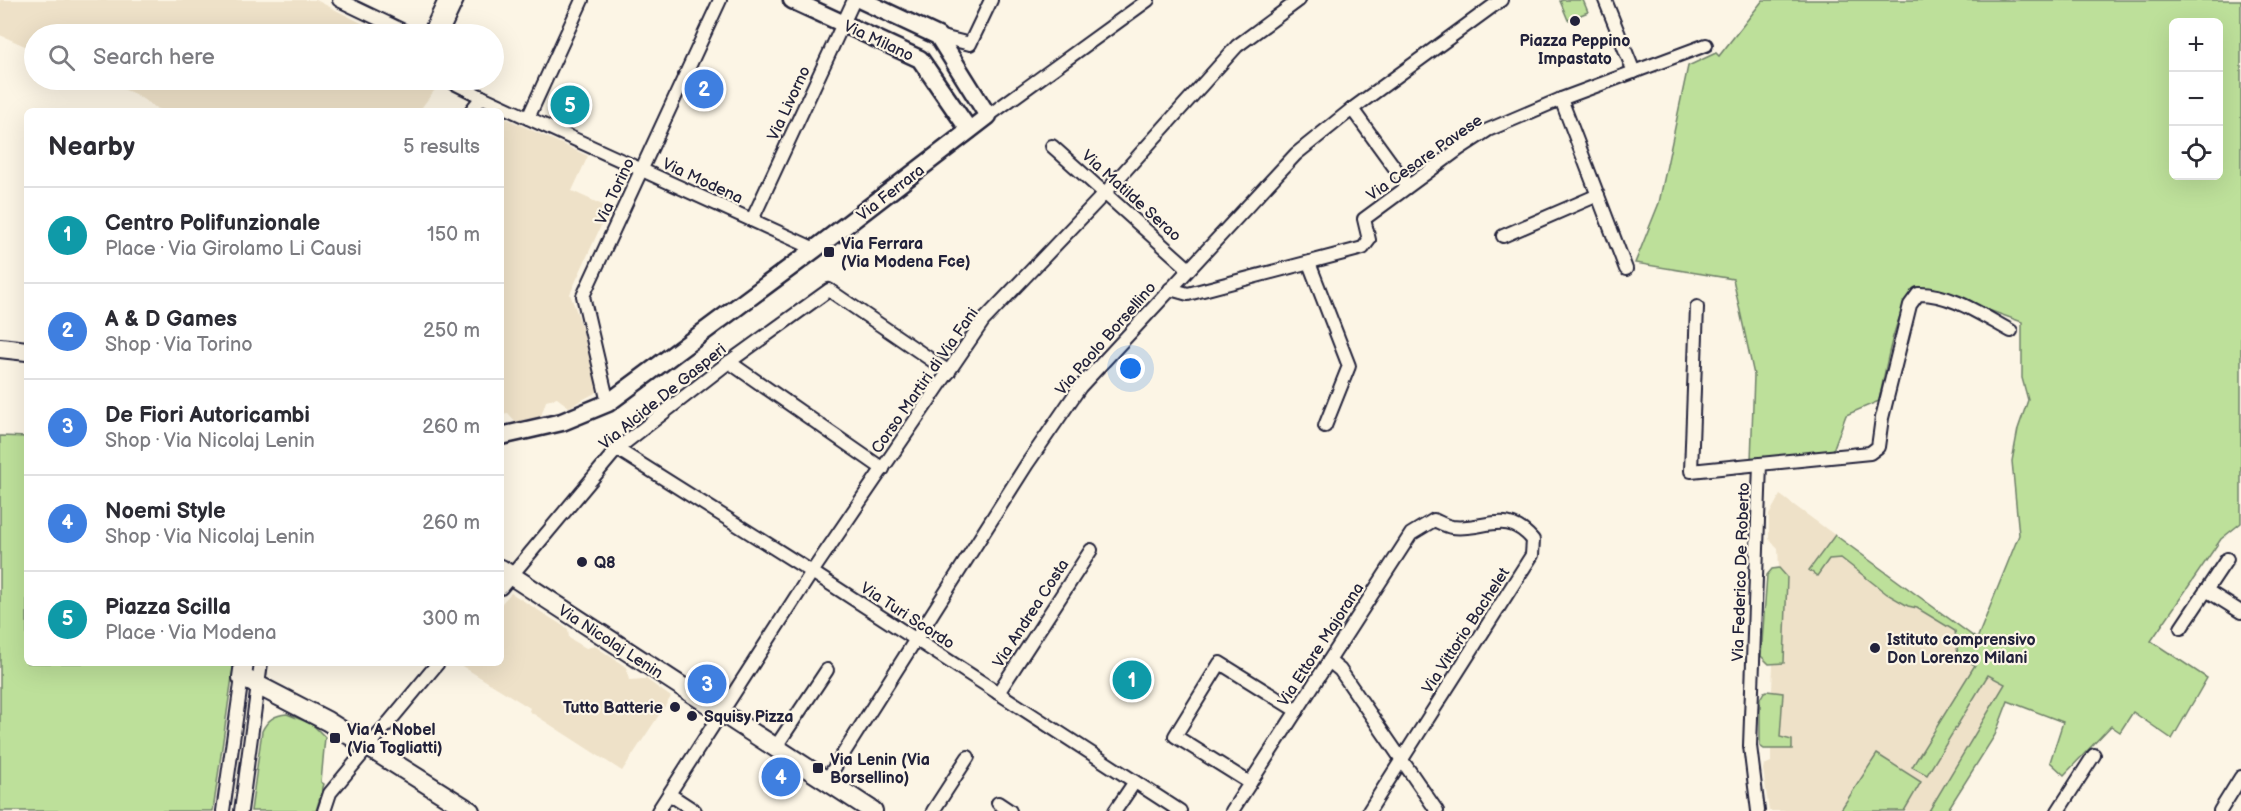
<!DOCTYPE html>
<meta charset="utf-8">
<style>
:root{--surface:#fff;--page:#f2f2f3;--text:#2b2b33;--muted:#7c7c81;--line:#e1e1e2;--accent:#22223b}
body{margin:0;font-family:"Balsamiq Sans",sans-serif;background:var(--page);color:var(--text)}
.controls{position:absolute;right:18px;top:18px;display:grid;overflow:hidden;border-radius:9px;box-shadow:0 6px 24px #0002}
.controls button{width:54px;height:54px;display:grid;place-items:center;padding:0;border:0;border-bottom:2px solid var(--line);background:var(--surface);color:var(--text);font:30px sans-serif}
.you{position:absolute;left:1131px;top:369px;width:21px;height:21px;margin:-15px;border:4px solid #fff;border-radius:50%;background:#1a73e8;box-shadow:0 0 0 9px #1a73e833}
.badge{display:grid;place-items:center;width:39px;height:39px;border-radius:50%;background:var(--accent);color:#fff;font-size:20px;font-weight:700}
.pin{position:absolute;translate:-50% -50%;border:3px solid #fff;box-shadow:0 2px 6px #0006}
.list{margin:0;padding:0;list-style:none}
h2{display:flex;justify-content:space-between;align-items:center;height:78px;margin:0;padding:0 24px;font-size:26px}
h2 small{font-size:20px;font-weight:400;color:var(--muted)}
.list li{display:grid;grid-template-columns:39px 1fr auto;gap:18px;align-items:center;box-sizing:border-box;height:96px;padding:0 24px;border-top:2px solid var(--line)}
.list b{display:block;font-size:22px;white-space:nowrap}
.list p{margin:0;font-size:20px;white-space:nowrap;color:var(--muted)}
.list em{font-size:20px;font-style:normal;color:var(--muted)}
.icon{flex:none;width:33px;height:33px;fill:none;stroke:currentColor;stroke-width:2;stroke-linecap:round;stroke-linejoin:round}
.map{position:relative;flex:none;width:2241px;height:811px;overflow:hidden}
.search{position:absolute;background:var(--surface);box-shadow:0 6px 24px #0002;left:24px;top:24px;width:480px;height:66px;display:flex;align-items:center;gap:15px;box-sizing:border-box;padding:0 21px;border-radius:33px;color:var(--muted);font-size:22px}
.panel{position:absolute;background:var(--surface);box-shadow:0 6px 24px #0002;left:24px;top:108px;width:480px;height:558px;border-radius:9px}
.map>svg:first-child{display:block}
</style>
<div class="map">
<svg width="2241" height="811" viewBox="0 0 2241 811">
<rect width="100%" height="100%" fill="#fcf5e5"/>
<filter id="ink" filterUnits="userSpaceOnUse"><feTurbulence type="fractalNoise" baseFrequency=".0167" numOctaves="2"/><feDisplacementMap in="SourceGraphic" scale="12" xChannelSelector="R" yChannelSelector="G"/><feConvolveMatrix kernelMatrix="1 2 1 2 8 2 1 2 1" color-interpolation-filters="sRGB"/></filter>
<g filter="url(#ink)">
<g fill="#eee1c8">
<polygon points="0,0 316,0 383,34 34,34 34,50 0,35"/>
<polygon points="102,80 437,80 437,87 419,111 161,111 135,94"/>
<polygon points="501,116 588,156 572,191 609,208 570,294 579,318 595,375 597,392 569,407 557,398 546,401 541,416 516,422 508,413 501,414"/>
<polygon points="1780,495 2017,668 1995,735 1947,811 1769,811 1763,769 1764,765 1771,762 1771,750 1764,749 1760,746 1760,699 1764,692 1772,691 1773,664 1766,663 1761,656 1767,575 1772,569 1779,568 1778,548 1769,539 1769,515"/>
<polygon points="511,593 568,629 569,638 586,648 595,646 626,667 629,680 646,679 671,697 622,771 529,711 530,708 457,663 501,663 501,604"/>
</g>
<g fill="#bde09a" stroke="#70816a" stroke-width="1.5" fill-rule="evenodd">
<polygon points="1563,0 1583,0 1588,12 1568,20 1560,1"/>
<path d="M1763 0H2241V523L2221 539 2151 641 2207 678 2172 739 2133 712 2120 732 2111 726 2064 775 2050 762 2063 722 2008 701 1995 735 1947 811H1929L2005 684 1988 675 1927 775 1912 767 1975 665 1958 655 1955 631 1917 608 1908 606 1887 594 1841 558 1829 559 1817 576 1809 570 1835 535 1977 639 2019 535 2012 461 2018 429 2028 400 2022 378V322L1930 289 1913 290C1892 323 1887 363 1879 401L1846 415 1832 453 1751 461 1754 375 1733 279 1635 263 1659 203 1688 66 1716 53 1719 56ZM2174 22H2218V176H2174Z"/>
<polygon points="0,436 27,437 27,663 234,663 213,811 0,811"/>
<polygon points="1779,568 1787,577 1784,663 1769,664 1761,656 1767,575 1772,569"/>
<polygon points="1767,691 1783,693 1780,737 1792,740 1792,749 1764,749 1760,746 1760,699 1764,692"/>
<path d="M287 714 312 724 325 737 321 782 324 784 316 811H251L262 731C268 719 275 715 287 714Z"/>
<polygon points="1877,754 1921,782 1904,811 1840,811"/>
</g>
<g fill="none" stroke-linecap="round" stroke-linejoin="round">
<defs>
<g id="minor">
<polyline points="339,0 410,34"/>
<polyline points="1605,0 1634,72"/>
<polyline points="429,34 445,0"/>
<polyline points="441,34 457,0"/>
<polyline points="938,36 970,44 991,0"/>
<polyline points="448,80 482,97 815,249"/>
<polyline points="1561,99 1626,269"/>
<polyline points="1352,109 1408,186"/>
<polyline points="471,111 482,97"/>
<polyline points="988,116 1148,0"/>
<polyline points="528,118 582,0"/>
<polyline points="1052,146 1189,269"/>
<polyline points="752,220 854,0"/>
<polyline points="1503,236 1598,195"/>
<polyline points="1309,263 1349,366 1325,426"/>
<polyline points="1170,289 1188,294 1363,248 1369,240 1364,219 1459,149 1488,130 1561,99 1706,45"/>
<polyline points="1697,307 1691,471 1760,464"/>
<polyline points="729,362 883,469"/>
<polyline points="608,403 583,296 720,0"/>
<polyline points="617,449 812,572 1180,811"/>
<polyline points="501,588 617,449 729,362 829,290 949,372"/>
<polyline points="2206,590 2241,612"/>
<polyline points="2181,628 2227,559"/>
<polyline points="1329,661 1340,670 1437,811"/>
<polyline points="998,693 1091,550"/>
<polyline points="775,748 827,670"/>
<polyline points="826,781 1027,464 1080,387 1296,154 1352,109 1501,0"/>
<polyline points="1250,783 1175,736 1220,663 1297,711"/>
<polyline points="669,794 695,811"/>
<polyline points="998,803 1010,811"/>
<polyline points="223,811 242,677"/>
<polyline points="241,811 261,663"/>
<polyline points="324,811 330,793 438,663"/>
<polyline points="658,811 812,572 983,321 1105,193 1237,46 1299,0"/>
<polyline points="933,811 968,757"/>
<polyline points="1115,811 1134,783"/>
<path d="M1232 811 1411 534 1434 520C1439 522 1446 526 1452 527 1485 531 1506 508 1533 540L1532 555 1369 811"/>
<path d="M1758 811 1750 746 1760 464 1870 453 1878 447 1882 418 1910 305 1918 294C1951 293 1983 316 2011 331"/>
<polyline points="2058,811 2094,755"/>
<polyline points="2220,811 2241,777"/>
</g>
<g id="tertiary">
<polyline points="792,0 920,59 969,130"/>
<polyline points="501,436 562,422 608,403 815,249 988,116 938,36 861,0"/>
</g>
<g id="secondary">
<polyline points="0,348 27,351"/>
<polyline points="501,569 873,811"/>
<polyline points="244,663 242,677 327,721 470,811"/>
</g>
</defs>
<use href="#minor" stroke="#22223b" stroke-width="16"/>
<use href="#tertiary" stroke="#22223b" stroke-width="21"/>
<use href="#secondary" stroke="#22223b" stroke-width="22"/>
<use href="#minor" stroke="#fcf5e5" stroke-width="12"/>
<use href="#tertiary" stroke="#fcf5e5" stroke-width="16"/>
<use href="#secondary" stroke="#fcf5e5" stroke-width="18"/>
</g>
</g>
<g fill="#22223b" stroke="#fcf5e5" stroke-width="2">
<circle cx="1575" cy="21" r="6"/>
<rect x="823" y="246" width="12" height="12" rx="3"/>
<circle cx="582" cy="562" r="6"/>
<circle cx="1875" cy="648" r="6"/>
<circle cx="675" cy="707" r="6"/>
<circle cx="692" cy="716" r="6"/>
<rect x="329" y="732" width="12" height="12" rx="3"/>
<rect x="812" y="762" width="12" height="12" rx="3"/>
</g>
<g text-anchor="middle" stroke-width="4.5" stroke-linejoin="round" paint-order="stroke">
<g font-size="16" fill="#22223b" stroke="#fcf5e5">
<text transform="translate(879 40) rotate(25)" y="6">Via Milano</text>
<text transform="translate(788 103) rotate(-65)" y="6">Via Livorno</text>
<text transform="translate(1424 157) rotate(-35)" y="6">Via Cesare Pavese</text>
<text transform="translate(703 180) rotate(25)" y="6">Via Modena</text>
<text transform="translate(614 191) rotate(-65)" y="6">Via Torino</text>
<text transform="translate(890 192) rotate(-38)" y="6">Via Ferrara</text>
<text transform="translate(1132 195) rotate(42)" y="6">Via Matilde Serao</text>
<text transform="translate(1105 338) rotate(-49)" y="6">Via Paolo Borsellino</text>
<text transform="translate(924 380) rotate(-55)" y="6">Corso Martiri di Via Fani</text>
<text transform="translate(662 396) rotate(-39)" y="6">Via Alcide De Gasperi</text>
<text transform="translate(1740 572) rotate(-88)" y="6">Via Federico De Roberto</text>
<text transform="translate(1030 613) rotate(-57)" y="6">Via Andrea Costa</text>
<text transform="translate(908 615) rotate(33)" y="6">Via Turi Scordo</text>
<text transform="translate(1465 630) rotate(-57)" y="6">Via Vittorio Bachelet</text>
<text transform="translate(611 641) rotate(33)" y="6">Via Nicolaj Lenin</text>
<text transform="translate(1320 644) rotate(-57)" y="6">Via Ettore Majorana</text>
</g>
<g font-size="16" font-weight="bold" fill="#22223b" stroke="#fcf5e5" text-anchor="start">
<text x="1575" y="46" text-anchor="middle">Piazza Peppino<tspan x="1575" dy="18">Impastato</tspan></text>
<text x="841" y="249">Via Ferrara<tspan x="841" dy="18">(Via Modena Fce)</tspan></text>
<text x="594" y="568">Q8</text>
<text x="1887" y="645">Istituto comprensivo<tspan x="1887" dy="18">Don Lorenzo Milani</tspan></text>
<text x="663" y="713" text-anchor="end">Tutto Batterie</text>
<text x="704" y="722">Squisy Pizza</text>
<text x="347" y="735">Via A. Nobel<tspan x="347" dy="18">(Via Togliatti)</tspan></text>
<text x="830" y="765">Via Lenin (Via<tspan x="830" dy="18">Borsellino)</tspan></text>
</g>
</g>
</svg>
<div class="controls">
<button>+</button>
<button>−</button>
<button><svg class="icon" aria-label="locate" viewBox="0 0 24 24"><circle cx="12" cy="12" r="6"/><path d="M12 2v4M12 18v4M2 12h4M18 12h4"/></svg></button>
</div>
<div class="you"></div>
<div class="pin badge" style="left:1132px;top:680px;background:#0f9aa8">1</div>
<div class="pin badge" style="left:704px;top:89px;background:#3f7fe0">2</div>
<div class="pin badge" style="left:707px;top:684px;background:#3f7fe0">3</div>
<div class="pin badge" style="left:781px;top:777px;background:#3f7fe0">4</div>
<div class="pin badge" style="left:570px;top:105px;background:#0f9aa8">5</div>
<div class="search"><svg class="icon" aria-label="search" viewBox="0 0 24 24"><circle cx="10" cy="10" r="6"/><path d="M15 15l6 6"/></svg>Search here</div>
<section class="panel">
<h2>Nearby<small>5 results</small></h2>
<ul class="list">
<li><span class="badge" style="background:#0f9aa8">1</span><div><b>Centro Polifunzionale</b><p>Place · Via Girolamo Li Causi</p></div><em>150 m</em></li>
<li><span class="badge" style="background:#3f7fe0">2</span><div><b>A &amp; D Games</b><p>Shop · Via Torino</p></div><em>250 m</em></li>
<li><span class="badge" style="background:#3f7fe0">3</span><div><b>De Fiori Autoricambi</b><p>Shop · Via Nicolaj Lenin</p></div><em>260 m</em></li>
<li><span class="badge" style="background:#3f7fe0">4</span><div><b>Noemi Style</b><p>Shop · Via Nicolaj Lenin</p></div><em>260 m</em></li>
<li><span class="badge" style="background:#0f9aa8">5</span><div><b>Piazza Scilla</b><p>Place · Via Modena</p></div><em>300 m</em></li>
</ul>
</section>
</div>
